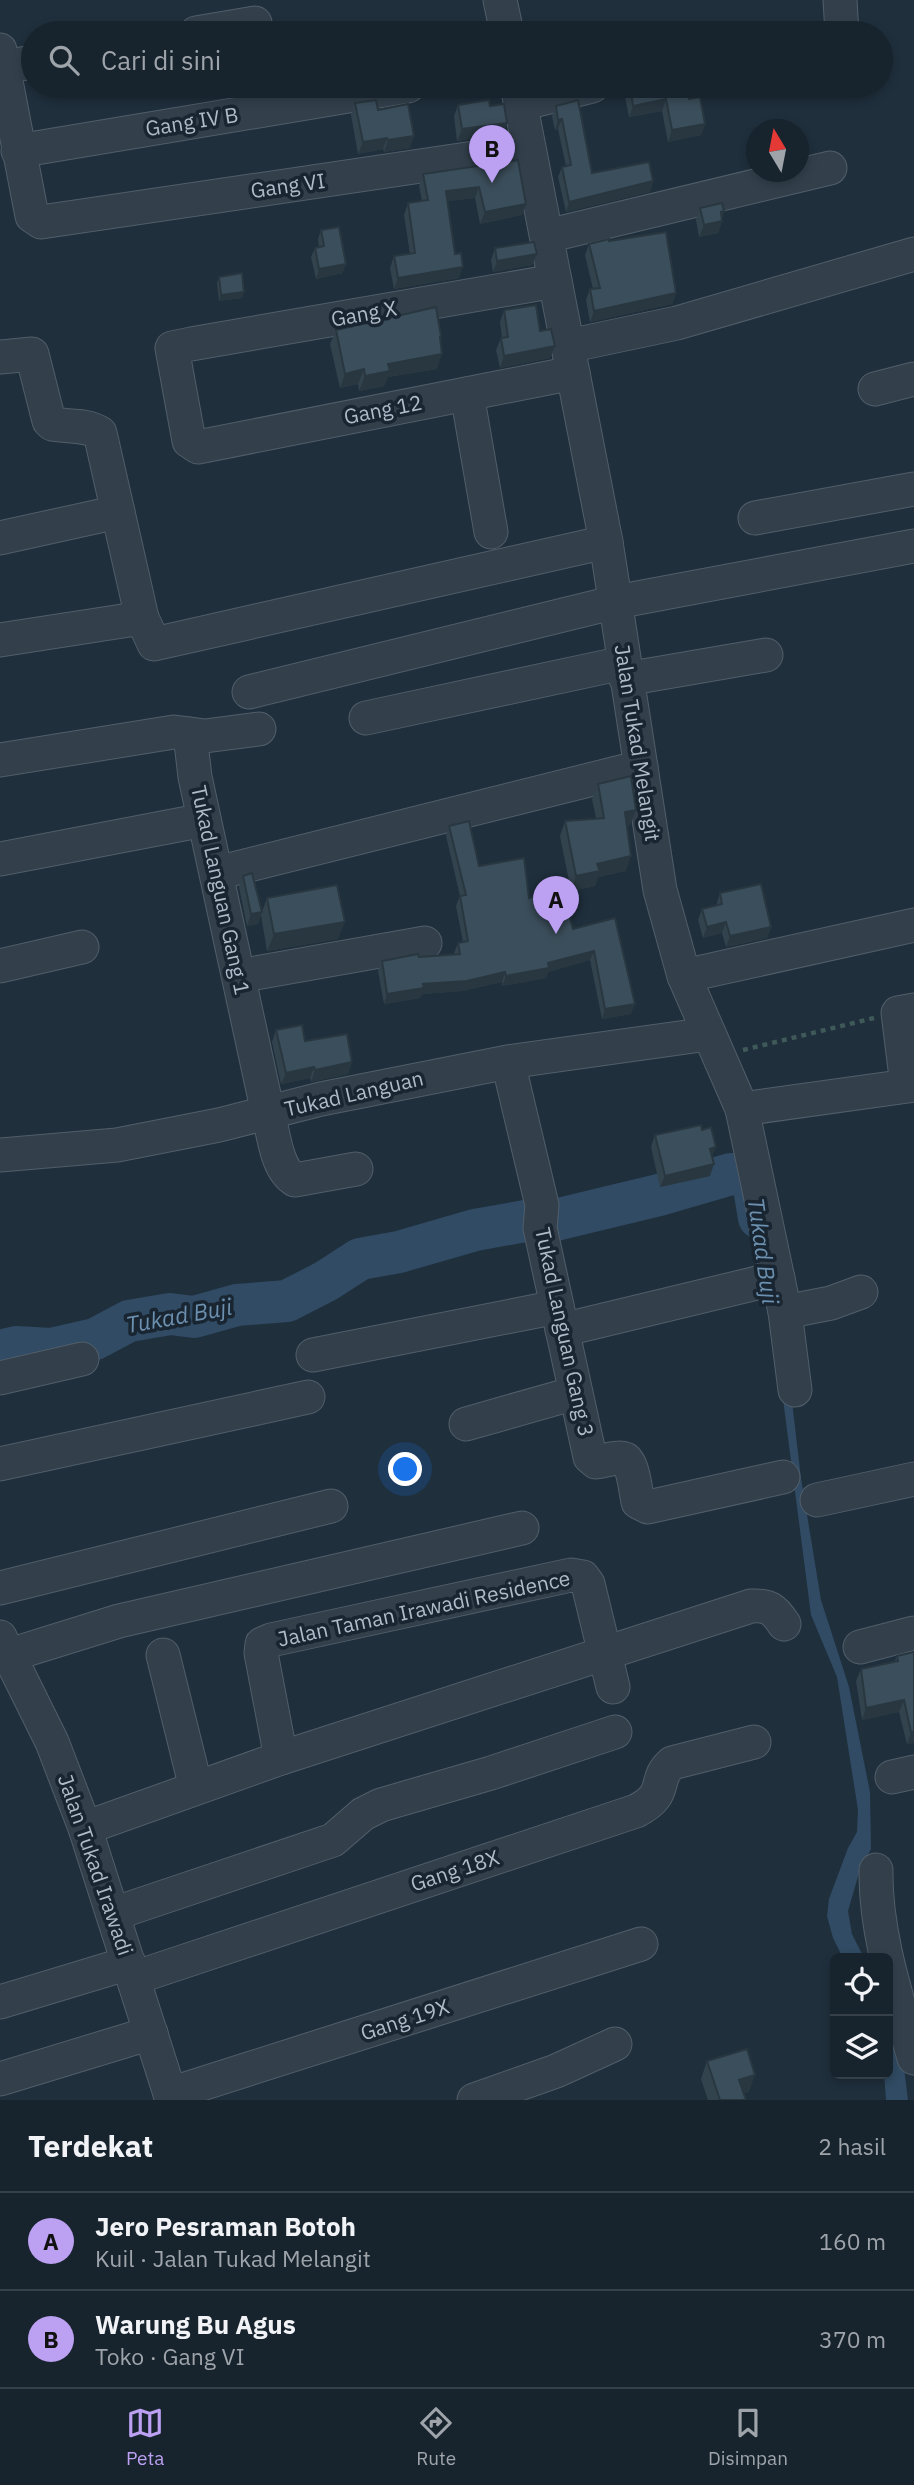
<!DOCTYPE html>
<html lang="id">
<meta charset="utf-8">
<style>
:root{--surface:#17232d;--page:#242f39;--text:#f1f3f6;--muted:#9ea4aa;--line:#364049;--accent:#bca0f2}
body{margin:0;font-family:"IBM Plex Sans",sans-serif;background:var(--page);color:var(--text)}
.controls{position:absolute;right:21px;bottom:21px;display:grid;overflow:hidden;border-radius:10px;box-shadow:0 4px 10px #0003}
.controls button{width:63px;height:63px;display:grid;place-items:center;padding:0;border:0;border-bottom:2px solid var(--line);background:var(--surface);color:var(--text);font:35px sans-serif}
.compass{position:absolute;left:746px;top:119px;width:63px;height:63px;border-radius:50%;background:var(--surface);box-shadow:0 4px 10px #0003;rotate:350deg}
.you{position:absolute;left:406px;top:1470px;width:24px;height:24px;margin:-18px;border:5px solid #fff;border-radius:50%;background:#1a73e8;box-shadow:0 0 0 10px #1a73e833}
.badge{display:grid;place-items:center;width:46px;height:46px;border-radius:50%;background:var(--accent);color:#111;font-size:23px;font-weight:700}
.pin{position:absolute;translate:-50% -58px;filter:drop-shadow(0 2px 4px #0008)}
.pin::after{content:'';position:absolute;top:37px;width:24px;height:21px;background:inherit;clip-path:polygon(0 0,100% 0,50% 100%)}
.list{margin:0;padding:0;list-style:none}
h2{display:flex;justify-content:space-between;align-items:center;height:91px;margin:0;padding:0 28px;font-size:30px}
h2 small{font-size:23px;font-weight:400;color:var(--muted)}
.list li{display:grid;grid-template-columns:46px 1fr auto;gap:21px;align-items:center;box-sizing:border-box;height:98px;padding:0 28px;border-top:2px solid var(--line)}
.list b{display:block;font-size:26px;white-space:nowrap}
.list p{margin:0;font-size:23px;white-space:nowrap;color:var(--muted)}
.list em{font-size:23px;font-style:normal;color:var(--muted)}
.icon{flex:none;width:38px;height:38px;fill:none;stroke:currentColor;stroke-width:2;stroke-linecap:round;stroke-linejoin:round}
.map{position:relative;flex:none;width:914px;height:2100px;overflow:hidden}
.search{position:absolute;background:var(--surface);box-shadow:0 4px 10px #0003;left:21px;right:21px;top:21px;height:77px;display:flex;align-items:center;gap:18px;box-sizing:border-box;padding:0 24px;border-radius:38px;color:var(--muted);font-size:26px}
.sheet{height:287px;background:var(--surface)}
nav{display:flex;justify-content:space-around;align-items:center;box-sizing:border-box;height:98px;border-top:2px solid var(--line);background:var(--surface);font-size:19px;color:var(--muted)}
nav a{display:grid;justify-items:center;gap:4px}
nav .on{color:var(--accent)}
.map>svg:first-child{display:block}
</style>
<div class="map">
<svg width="914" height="2100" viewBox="0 0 914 2100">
<rect width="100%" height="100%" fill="#1f2f3c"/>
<g fill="#304b63">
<polygon points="784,1334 801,1478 821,1600 849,1687 870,1792 871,1849 859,1873 848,1911 852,1934 864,1958 843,1958 833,1938 827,1916 829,1899 848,1848 857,1832 858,1810 837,1677 811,1615 780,1376"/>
<polygon points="888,2011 901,2044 908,2100 886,2100 884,2074 888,2074"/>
</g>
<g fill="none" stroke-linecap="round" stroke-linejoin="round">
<polyline stroke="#304b63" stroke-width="42" points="0,1351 16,1347 51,1349 95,1339 129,1321 170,1314 194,1317 237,1305 287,1301 326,1281 360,1259 399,1252 475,1230 531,1220 551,1221 659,1195 731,1174 752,1176 759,1218"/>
<defs>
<g id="minor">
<polyline points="500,0 507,33"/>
<polyline points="840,0 842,33"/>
<polyline points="196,33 255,23"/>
<polyline points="0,50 32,216 41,222 529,150"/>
<polyline points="3,67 33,62"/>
<polyline points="517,86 606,542 660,890 684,976 742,1109 785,1312 795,1390"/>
<polyline points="521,104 592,86"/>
<polyline points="18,151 408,86"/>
<polyline points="547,236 830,168"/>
<polyline points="555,281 191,344 172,348 189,441 198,447 573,373"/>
<polyline points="568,346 677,323 914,254"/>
<path d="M0 357 32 354 49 421 52 424C68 427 86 424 100 433L142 618 154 644 606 542"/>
<polyline points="875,389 914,379"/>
<polyline points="467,394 491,532"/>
<polyline points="755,518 914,489"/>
<polyline points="0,538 118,512"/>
<polyline points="0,640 142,618"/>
<polyline points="626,679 766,655"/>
<polyline points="249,692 616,602 914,546"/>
<polyline points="366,718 623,663"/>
<path d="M259 729 205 736 190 734 195 777 268 1113C274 1134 276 1169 295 1180L356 1169"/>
<polyline points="0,760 174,732 190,734"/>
<polyline points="0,859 204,820"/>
<polyline points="217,873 641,767"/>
<polyline points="0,966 82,947"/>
<polyline points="239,976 425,943"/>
<polyline points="684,976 914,925"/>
<path d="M508 1062 542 1205 540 1228 590 1457 596 1462C604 1461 618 1456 625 1459 633 1463 636 1493 638 1502L648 1507 783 1477"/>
<polyline points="907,1085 898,1013 914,1010"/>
<polyline points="742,1109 914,1085"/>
<polyline points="0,1155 117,1145 219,1125 321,1099 508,1062 708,1034"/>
<polyline points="785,1312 831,1303 861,1292"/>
<polyline points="562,1330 778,1278"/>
<polyline points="313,1355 557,1307"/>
<polyline points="0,1378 82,1359"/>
<polyline points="466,1424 575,1393"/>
<polyline points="0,1464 308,1397"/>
<polyline points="817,1500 914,1479"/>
<polyline points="0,1588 331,1506"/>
<polyline points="0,1637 52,1742 85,1828 172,2100"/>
<polyline points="860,1647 914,1633"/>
<polyline points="163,1655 196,1788"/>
<polyline points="0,1658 119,1621 522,1528"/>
<polyline points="281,1758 261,1653 262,1644 271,1640 571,1575 583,1577 588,1584 613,1687"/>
<polyline points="892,1777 914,1772"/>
<path d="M85 1828 281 1758 751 1606C769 1605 774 1609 784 1624"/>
<path d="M876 1870C875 1933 897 1998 914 2058"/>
<polyline points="113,1914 333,1840 363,1814 381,1805 491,1773 615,1732"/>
<path d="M134 1978 636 1811C670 1794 652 1780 672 1763L754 1742"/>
<polyline points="0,2002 129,1963"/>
<polyline points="0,2079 151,2033"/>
<polyline points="170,2094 641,1944"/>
<polyline points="474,2100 556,2071 615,2044"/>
</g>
</defs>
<use href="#minor" stroke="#515e6a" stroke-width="35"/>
<polyline stroke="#3f5959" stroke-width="4.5" stroke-dasharray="5 5" stroke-linecap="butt" points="743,1050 874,1018"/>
<use href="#minor" stroke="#33404c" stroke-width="33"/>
</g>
<g fill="#33434e">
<polygon points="623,86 687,86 689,99 705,124 701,135 668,142 662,111 629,117"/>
<polygon points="355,103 378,110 410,148 384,152 383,149 358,154 351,115"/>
<polygon points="458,105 490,106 507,123 503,134 457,141 454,116"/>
<polygon points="556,106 592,173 653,181 650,192 566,212 558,177 562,167 566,166 558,129 555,130 552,116"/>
<polygon points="518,160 526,204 522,215 480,224 475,198 447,201 459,278 394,289 390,268 394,256 410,254 404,215 408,203 422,201 419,186 423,174"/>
<polygon points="700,208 724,211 722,218 722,221 718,233 699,237 696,220"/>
<polygon points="321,230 343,273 316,279 311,257 315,248 319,247 318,239"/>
<polygon points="609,241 676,293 672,304 590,322 586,300 590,289 593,289 585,255 589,244"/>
<polygon points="495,248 537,254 532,265 493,272 491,260"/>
<polygon points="219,277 244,292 242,298 219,301 217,283"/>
<polygon points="504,310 540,331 550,358 500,368 496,350 501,338 502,338 500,322"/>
<polygon points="336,330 441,336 437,369 388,377 384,386 359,391 358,384 340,388 330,344"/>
<polygon points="598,784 636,810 630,825 627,826 626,871 598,877 595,886 571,891 560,836 565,821 596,818 592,799"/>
<polygon points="449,826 479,866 529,898 573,929 615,918 631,1014 602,1019 590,960 548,972 546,978 502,986 502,982 463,991 422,994 420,998 384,1004 378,971 382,961 455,955 454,953 458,943 463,942 456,906 460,896 446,836"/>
<polygon points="243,876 262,912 267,898 338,939 267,951 261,915 258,924 247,926 239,887"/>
<polygon points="720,893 771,927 767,938 726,947 722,933 703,938 698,920 702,909 716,906"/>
<polygon points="276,1030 305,1041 352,1062 348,1074 311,1082 310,1078 281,1084 272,1042"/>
<polygon points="655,1135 712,1157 710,1176 660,1187 651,1147"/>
<polygon points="897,1656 914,1743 907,1744 899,1712 862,1720 856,1681 861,1669 894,1662"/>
<polygon points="707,2061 749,2092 744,2093 746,2100 708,2100 701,2079"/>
</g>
<g fill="#293740">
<polygon points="666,99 662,111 629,117 633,106"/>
<polygon points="562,119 558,129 555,130 558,120"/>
<polygon points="507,123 503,134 457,141 462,129"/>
<polygon points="705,124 701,135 668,142 672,130"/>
<polygon points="414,136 410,148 384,152 388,140"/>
<polygon points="387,138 383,149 358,154 363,142"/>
<polygon points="653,181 650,192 566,212 569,202"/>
<polygon points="479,187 475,198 442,202 446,191"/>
<polygon points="526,204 522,215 480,224 485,212"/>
<polygon points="724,211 720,221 722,221 718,233 699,237 704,225 721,212"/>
<polygon points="537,254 532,265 493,272 497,261"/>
<polygon points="346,264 343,273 316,279 319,269"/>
<polygon points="463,267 459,278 394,289 398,278"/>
<polygon points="244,292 242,298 219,301 221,295"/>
<polygon points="676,293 672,304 590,322 594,311"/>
<polygon points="555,346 550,358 500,368 504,356"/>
<polygon points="442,354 437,369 388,377 384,386 359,391 365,376 388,364"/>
<polygon points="364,369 358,384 340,388 345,374"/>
<polygon points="636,810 630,825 619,827 625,812"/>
<polygon points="631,856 626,871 598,877 595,886 571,891 576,876 597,864"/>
<polygon points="262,912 258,924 247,926 251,914"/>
<polygon points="345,922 338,939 267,951 274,934"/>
<polygon points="726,922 722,933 703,938 707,927"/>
<polygon points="771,927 767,938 726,947 730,936"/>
<polygon points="594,951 590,960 548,972 546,978 502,986 506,976 548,963"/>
<polygon points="505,972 502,982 463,991 422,994 420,998 384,1004 387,994 423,984"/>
<polygon points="635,1004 631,1014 602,1019 605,1009"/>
<polygon points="352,1062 348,1074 311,1082 315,1070"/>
<polygon points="314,1067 310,1078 281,1084 286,1073"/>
<polygon points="716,1147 711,1159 710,1149"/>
<polygon points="714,1164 710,1176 660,1187 665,1176"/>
<polygon points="904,1700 899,1712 862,1720 866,1708"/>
<polygon points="911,1732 914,1732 914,1743 907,1744"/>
<polygon points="755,2075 749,2092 733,2097 739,2080"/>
</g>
<g fill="#3b4e5b" stroke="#293740" stroke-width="2">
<polygon points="630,86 687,86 689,99 700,97 705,124 672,130 666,99 633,106"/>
<polygon points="376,100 378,110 408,104 414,136 388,140 387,138 363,142 355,103"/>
<polygon points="489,100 490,106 504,104 507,123 462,129 458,105"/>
<polygon points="578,100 592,173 649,162 653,181 569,202 562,167 571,165 562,119 558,120 556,106"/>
<polygon points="518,160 526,204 485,212 479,187 446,191 455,254 461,253 463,267 398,278 394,256 415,253 408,203 428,200 423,174"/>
<polygon points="722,203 724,211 721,212 722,221 704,225 700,208"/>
<polygon points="339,227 346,264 319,269 315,248 324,246 321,230"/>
<polygon points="666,232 676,293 594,311 590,289 600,288 589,244 609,239 609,241"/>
<polygon points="534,242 537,254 497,261 495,248"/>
<polygon points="242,273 244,292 221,295 219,277"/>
<polygon points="536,305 540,331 551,329 555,346 504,356 501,338 508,337 504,310"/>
<polygon points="436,307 441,336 440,337 442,354 388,364 390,371 365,376 364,369 345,374 336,330"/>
<polygon points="631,776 636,810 625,812 631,856 597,864 600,871 576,876 565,821 604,818 598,784"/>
<polygon points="469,821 479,866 524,858 529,898 562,889 573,929 615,918 635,1004 605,1009 594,951 548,963 549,968 506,976 505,972 467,981 423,984 424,988 387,994 382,961 418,954 419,957 460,954 458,943 468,941 460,896 466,895 449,826"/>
<polygon points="252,873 262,912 251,914 243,876"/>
<polygon points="761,884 771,927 730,936 726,922 707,927 702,909 722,904 720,893"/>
<polygon points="337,885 345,922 274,934 267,898"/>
<polygon points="302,1025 305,1041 347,1034 352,1062 315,1070 314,1067 286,1073 276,1030"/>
<polygon points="701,1125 702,1130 711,1127 716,1147 710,1149 714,1164 665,1176 655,1135"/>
<polygon points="914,1652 914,1732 911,1732 904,1700 866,1708 861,1669 898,1661 897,1656"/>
<polygon points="747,2049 755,2075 739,2080 746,2100 720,2100 707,2061"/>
</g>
<g text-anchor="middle" stroke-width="7" stroke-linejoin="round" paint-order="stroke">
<g font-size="21" fill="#aebbc8" stroke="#192531">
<text transform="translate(192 122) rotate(-9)" y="7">Gang IV B</text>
<text transform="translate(288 186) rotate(-8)" y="7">Gang VI</text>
<text transform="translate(364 314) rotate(-10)" y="7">Gang X</text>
<text transform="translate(383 410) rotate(-11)" y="7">Gang 12</text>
<text transform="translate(637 743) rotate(81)" y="7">Jalan Tukad Melangit</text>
<text transform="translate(220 890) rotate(78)" y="7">Tukad Languan Gang 1</text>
<text transform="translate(354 1094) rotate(-13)" y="7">Tukad Languan</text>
<text transform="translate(564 1332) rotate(78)" y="7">Tukad Languan Gang 3</text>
<text transform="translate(424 1609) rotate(-12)" y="7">Jalan Taman Irawadi Residence</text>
<text transform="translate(95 1865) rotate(71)" y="7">Jalan Tukad Irawadi</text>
<text transform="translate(455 1871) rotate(-18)" y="7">Gang 18X</text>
<text transform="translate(405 2020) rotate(-18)" y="7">Gang 19X</text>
</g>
<g font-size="23" font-style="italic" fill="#6c90af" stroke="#192531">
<text transform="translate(763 1251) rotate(82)" y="8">Tukad Buji</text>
<text transform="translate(179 1316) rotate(-10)" y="8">Tukad Buji</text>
</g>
</g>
</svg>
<div class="controls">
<button><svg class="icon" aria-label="locate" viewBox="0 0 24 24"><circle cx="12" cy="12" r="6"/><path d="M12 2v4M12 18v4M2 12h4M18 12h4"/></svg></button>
<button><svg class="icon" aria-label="layers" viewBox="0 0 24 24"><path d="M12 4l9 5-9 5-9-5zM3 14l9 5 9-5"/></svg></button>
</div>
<svg class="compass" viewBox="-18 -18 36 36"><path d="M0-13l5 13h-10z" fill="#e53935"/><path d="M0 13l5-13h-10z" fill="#9ea4aa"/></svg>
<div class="you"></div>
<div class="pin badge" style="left:556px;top:934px">A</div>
<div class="pin badge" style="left:492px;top:183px">B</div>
<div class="search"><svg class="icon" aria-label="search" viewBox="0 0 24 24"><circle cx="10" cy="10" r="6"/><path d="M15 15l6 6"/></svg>Cari di sini</div>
</div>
<section class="sheet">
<h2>Terdekat<small>2 hasil</small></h2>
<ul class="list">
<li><span class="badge">A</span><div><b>Jero Pesraman Botoh</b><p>Kuil · Jalan Tukad Melangit</p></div><em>160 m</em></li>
<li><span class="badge">B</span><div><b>Warung Bu Agus</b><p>Toko · Gang VI</p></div><em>370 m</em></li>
</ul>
</section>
<nav>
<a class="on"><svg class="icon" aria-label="map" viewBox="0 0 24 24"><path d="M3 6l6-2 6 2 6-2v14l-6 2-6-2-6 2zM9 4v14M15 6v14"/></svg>Peta</a>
<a><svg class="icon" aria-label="directions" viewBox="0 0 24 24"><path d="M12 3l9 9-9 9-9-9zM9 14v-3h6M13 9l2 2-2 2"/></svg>Rute</a>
<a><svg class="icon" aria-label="saved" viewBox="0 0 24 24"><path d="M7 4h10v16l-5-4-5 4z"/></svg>Disimpan</a>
</nav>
